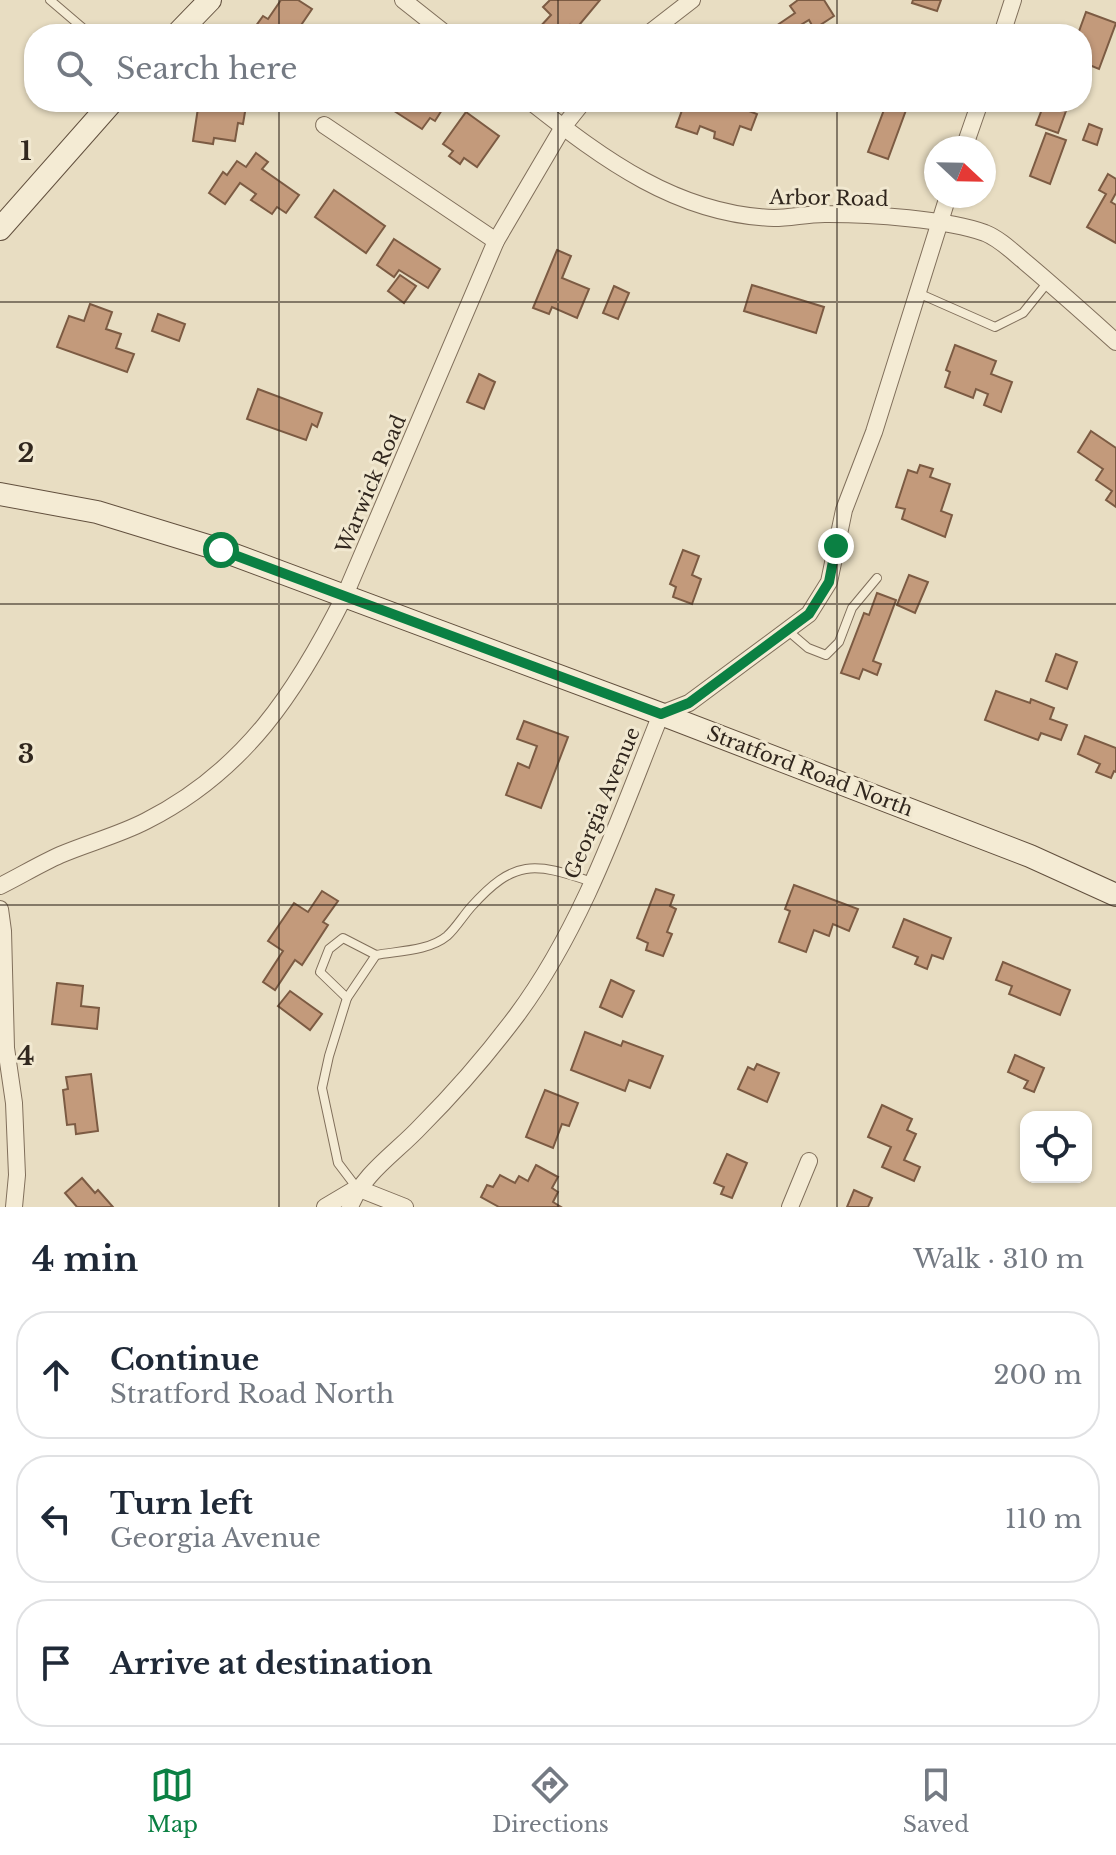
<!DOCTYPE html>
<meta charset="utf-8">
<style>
:root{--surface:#fff;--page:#f2f2f3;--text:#1f2937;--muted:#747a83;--line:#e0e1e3;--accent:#0b8043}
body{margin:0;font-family:"Libre Baskerville",serif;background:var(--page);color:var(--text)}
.controls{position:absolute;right:24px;bottom:24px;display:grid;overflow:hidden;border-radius:16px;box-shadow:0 2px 6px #0004}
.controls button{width:72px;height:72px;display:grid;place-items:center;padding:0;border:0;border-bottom:2px solid var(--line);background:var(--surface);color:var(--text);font:40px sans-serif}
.compass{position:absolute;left:924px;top:136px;width:72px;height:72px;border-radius:50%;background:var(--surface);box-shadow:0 2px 6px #0004;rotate:112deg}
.stop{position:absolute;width:24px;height:24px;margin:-18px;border:6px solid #0b8043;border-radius:50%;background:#fff}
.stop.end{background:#0b8043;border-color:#fff;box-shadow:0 2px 8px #0008}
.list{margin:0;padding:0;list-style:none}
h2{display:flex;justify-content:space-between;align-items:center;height:104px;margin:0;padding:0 32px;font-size:34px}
h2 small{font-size:26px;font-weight:400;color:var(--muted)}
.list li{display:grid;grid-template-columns:52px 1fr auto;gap:24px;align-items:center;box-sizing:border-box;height:128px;margin:0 16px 16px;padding:0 16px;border:2px solid var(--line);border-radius:32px}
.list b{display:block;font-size:30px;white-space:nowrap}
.list p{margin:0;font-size:26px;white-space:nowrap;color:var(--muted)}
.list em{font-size:26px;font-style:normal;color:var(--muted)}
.icon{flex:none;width:44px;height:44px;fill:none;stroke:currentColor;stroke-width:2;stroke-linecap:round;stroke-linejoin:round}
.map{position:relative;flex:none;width:1116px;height:1207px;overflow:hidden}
.search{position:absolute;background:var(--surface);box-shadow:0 2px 6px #0004;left:24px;right:24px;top:24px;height:88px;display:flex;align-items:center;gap:20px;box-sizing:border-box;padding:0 28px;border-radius:32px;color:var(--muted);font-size:30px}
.sheet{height:536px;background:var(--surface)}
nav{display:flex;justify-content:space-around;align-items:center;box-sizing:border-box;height:112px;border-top:2px solid var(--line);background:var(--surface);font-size:22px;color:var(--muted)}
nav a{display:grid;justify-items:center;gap:4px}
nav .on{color:var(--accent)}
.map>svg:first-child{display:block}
</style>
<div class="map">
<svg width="1116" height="1207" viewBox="0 0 1116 1207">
<rect width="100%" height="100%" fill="#e8ddc2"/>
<g fill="#c39a7b" stroke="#7c5b43" stroke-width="2">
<polygon points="281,0 298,0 312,9 295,34 250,34 263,16 268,19"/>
<polygon points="550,0 600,0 575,30 570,25 561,34 544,34 538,29 551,15 543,7"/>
<polygon points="798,0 824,0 834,16 814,29 809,20 799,26 803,32 799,34 777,34 773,28 795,13 790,6"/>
<polygon points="913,0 941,0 937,11 912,3"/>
<polygon points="1086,12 1116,23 1099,69 1082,62 1082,34 1078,34"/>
<polygon points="209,102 241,102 240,105 246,106 243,124 238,123 235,141 214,138 213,144 193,141 198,108 208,110"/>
<polygon points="391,102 447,102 435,121 430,118 422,129 388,107"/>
<polygon points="685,102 725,102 757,114 751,130 740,126 733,145 714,138 715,132 700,126 697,134 676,127"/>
<polygon points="887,102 909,102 888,159 868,152"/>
<polygon points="1044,104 1066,111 1058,133 1036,125"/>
<polygon points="466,112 499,136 477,167 464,158 460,164 449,156 453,151 443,144"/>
<polygon points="1089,124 1102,129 1097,145 1083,140"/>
<polygon points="1046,133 1066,140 1050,184 1030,176"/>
<polygon points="256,153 268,162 262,169 299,195 286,213 277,207 272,214 251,200 256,194 240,183 225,204 209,193 223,172 227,175 237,161 246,167"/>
<polygon points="1108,174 1116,179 1116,193 1111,202 1116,205 1116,243 1087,227 1106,194 1099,190"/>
<polygon points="334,190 385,226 366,253 315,217"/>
<polygon points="394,239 440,269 428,288 399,270 394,277 377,265"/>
<polygon points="557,250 571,256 562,278 589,289 577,318 552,307 549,314 533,308"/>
<polygon points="400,275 416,286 404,303 388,291"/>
<polygon points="752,285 824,307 816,333 744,311"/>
<polygon points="614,286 629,293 618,319 603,313"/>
<polygon points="90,304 112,312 106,329 121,334 116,348 134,354 127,372 57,347 69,316 84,321"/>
<polygon points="158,314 185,324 179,341 152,331"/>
<polygon points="955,345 996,361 991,374 1012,382 1001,412 984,405 988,394 976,389 973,398 945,387 950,372 946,370"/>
<polygon points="479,374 495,382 484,409 467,402"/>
<polygon points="258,389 322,413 317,427 312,424 306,440 247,419"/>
<polygon points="1091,431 1116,448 1116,507 1106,500 1112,491 1096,480 1103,469 1078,452"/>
<polygon points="920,465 933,469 930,477 950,484 941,511 952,515 945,537 902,519 905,509 896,507 908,470 917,473"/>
<polygon points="683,550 699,556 692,575 701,579 692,604 673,597 676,587 670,584"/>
<polygon points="909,575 928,582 915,613 897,605"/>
<polygon points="877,593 896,600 873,661 881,664 877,675 863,669 859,679 841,673 864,613 869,615"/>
<polygon points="1056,654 1077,662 1067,689 1046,681"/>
<polygon points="996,691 1030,703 1031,699 1054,708 1050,719 1067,725 1061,740 1041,733 1038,740 985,720"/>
<polygon points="524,721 568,737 541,808 506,795 518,763 529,768 537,746 517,739"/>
<polygon points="1085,736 1116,748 1116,772 1114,771 1111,778 1096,772 1100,764 1078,754"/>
<polygon points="794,885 858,909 849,931 833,924 829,936 814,930 806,952 779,942 790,911 785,909"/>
<polygon points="656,889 674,895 670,906 676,909 667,932 672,934 663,956 646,950 648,943 637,938"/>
<polygon points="322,891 338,901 323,922 328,925 302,965 295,960 275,990 263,982 283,951 268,941 294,903 308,912"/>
<polygon points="904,919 951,938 943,959 932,955 927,969 915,964 918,957 893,947"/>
<polygon points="1003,962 1070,990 1060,1015 1009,994 1012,986 996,980"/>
<polygon points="611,980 634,991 622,1017 600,1007"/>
<polygon points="57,983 83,986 81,1006 99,1008 97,1029 52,1024"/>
<polygon points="290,991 322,1014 310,1030 278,1006"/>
<polygon points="585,1032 621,1046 623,1041 663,1056 650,1088 629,1080 625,1091 571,1070"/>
<polygon points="1015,1055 1044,1068 1034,1092 1024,1088 1028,1081 1008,1072"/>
<polygon points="757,1064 779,1073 767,1102 738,1089 748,1067 754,1070"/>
<polygon points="91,1074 98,1131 76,1134 75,1124 67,1125 63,1090 68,1089 66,1077"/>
<polygon points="545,1090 578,1103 569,1126 562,1124 553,1148 526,1137"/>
<polygon points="882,1105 912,1119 907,1130 916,1134 904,1160 920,1167 914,1181 882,1167 891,1147 868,1137"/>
<polygon points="727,1154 747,1163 732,1198 721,1194 724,1187 714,1183"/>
<polygon points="536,1165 558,1177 552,1188 558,1192 553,1202 561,1207 499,1207 481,1197 487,1185 493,1187 500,1175 515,1183 519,1176 528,1181"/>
<polygon points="82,1178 95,1193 98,1190 113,1207 77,1207 65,1193"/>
<polygon points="854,1190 872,1198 868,1207 847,1207"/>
</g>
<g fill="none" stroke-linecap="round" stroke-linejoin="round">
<defs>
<g id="service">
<polyline points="50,0 84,29"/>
<polyline points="918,293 995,327 1023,313 1048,282"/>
<polyline points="787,630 808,648 826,655 839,642 852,608 877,578"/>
<polyline points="347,998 320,972 329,949 343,938 376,955"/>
<path d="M357 1188 338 1163 322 1088 329 1056 347 998 376 955C398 951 429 951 447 936 456 928 463 916 471 907 514 859 534 862 592 882"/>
</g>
<g id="minor">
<polyline points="403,0 446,34"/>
<polyline points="648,34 692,0"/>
<polyline points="1002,34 1013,0"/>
<path d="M531 102C603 159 678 215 774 218 792 218 810 213 829 214 871 214 947 219 985 233 1000 239 1013 252 1025 262 1056 288 1086 315 1116 342"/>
<polyline points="324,125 496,241"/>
<polyline points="964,148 980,102"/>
<path d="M0 886C20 876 40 864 60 855 88 843 119 835 146 821 245 771 297 691 345 595L496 241 563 127 583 102"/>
<polyline points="0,909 3,931 6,1048 14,1103 17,1175 14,1207"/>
<polyline points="325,1207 357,1188 405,1207"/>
<path d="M350 1207C363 1173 397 1152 421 1126 456 1091 487 1055 517 1015 583 926 620 816 661 714L689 703 809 614 829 582 844 510 874 432 948 196"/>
<polyline points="790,1207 809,1161"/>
</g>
<g id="secondary">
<polyline points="177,34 210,0"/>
<polyline points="0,229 112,102"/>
<polyline points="0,494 97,512 221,550 661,714 1030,856 1116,895"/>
</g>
</defs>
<use href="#service" stroke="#806f5b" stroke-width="10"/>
<use href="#minor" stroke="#806f5b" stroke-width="18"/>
<use href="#secondary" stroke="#62503e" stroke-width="24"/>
<use href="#service" stroke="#f4ebd4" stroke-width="8"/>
<use href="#minor" stroke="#f4ebd4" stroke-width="16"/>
<use href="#secondary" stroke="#f4ebd4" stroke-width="22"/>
</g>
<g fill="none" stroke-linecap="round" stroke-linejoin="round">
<polyline stroke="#0b8043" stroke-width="10" points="221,550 661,714 689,703 809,614 829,582 836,546"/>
</g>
<path fill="none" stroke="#31271e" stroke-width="2" stroke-opacity="0.55" d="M279 0V34M558 0V34M837 0V34M279 102V1207M558 102V1207M837 102V1207M0 302H1116M0 604H1116M0 905H1116"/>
<g text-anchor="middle" stroke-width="6" stroke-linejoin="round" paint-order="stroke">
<g font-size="20" fill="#31271e" stroke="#f1e8d0">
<text transform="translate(829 198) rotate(1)" y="7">Arbor Road</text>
<text transform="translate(371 484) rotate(-67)" y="7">Warwick Road</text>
<text transform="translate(810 771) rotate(21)" y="7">Stratford Road North</text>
<text transform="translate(602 803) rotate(-67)" y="7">Georgia Avenue</text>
</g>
</g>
<g font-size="26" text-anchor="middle" font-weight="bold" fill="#31271e" stroke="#f1e8d0" stroke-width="6" stroke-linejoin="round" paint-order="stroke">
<text x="26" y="160">1</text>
<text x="26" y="462">2</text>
<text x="26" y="763">3</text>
<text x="26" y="1065">4</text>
</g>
</svg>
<div class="controls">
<button><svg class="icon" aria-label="locate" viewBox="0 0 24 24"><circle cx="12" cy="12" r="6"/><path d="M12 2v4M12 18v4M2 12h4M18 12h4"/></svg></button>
</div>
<svg class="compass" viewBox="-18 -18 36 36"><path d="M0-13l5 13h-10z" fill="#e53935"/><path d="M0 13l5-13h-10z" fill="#747a83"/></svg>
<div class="stop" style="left:221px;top:550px"></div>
<div class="stop end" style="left:836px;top:546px"></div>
<div class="search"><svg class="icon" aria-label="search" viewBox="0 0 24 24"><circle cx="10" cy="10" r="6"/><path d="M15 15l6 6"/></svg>Search here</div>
</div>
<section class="sheet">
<h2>4 min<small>Walk · 310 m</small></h2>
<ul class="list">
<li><svg class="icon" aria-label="ahead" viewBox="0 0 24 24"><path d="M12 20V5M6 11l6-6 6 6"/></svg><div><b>Continue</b><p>Stratford Road North</p></div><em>200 m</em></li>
<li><svg class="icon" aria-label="left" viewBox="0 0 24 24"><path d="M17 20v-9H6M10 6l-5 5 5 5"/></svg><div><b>Turn left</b><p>Georgia Avenue</p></div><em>110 m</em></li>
<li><svg class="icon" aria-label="arrive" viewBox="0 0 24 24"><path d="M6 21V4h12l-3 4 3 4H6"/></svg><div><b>Arrive at destination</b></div></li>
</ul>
</section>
<nav>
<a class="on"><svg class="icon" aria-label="map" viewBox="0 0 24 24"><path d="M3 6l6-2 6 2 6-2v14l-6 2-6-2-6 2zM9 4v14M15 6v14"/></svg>Map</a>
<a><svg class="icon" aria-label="directions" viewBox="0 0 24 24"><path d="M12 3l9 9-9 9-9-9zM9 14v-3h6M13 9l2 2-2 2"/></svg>Directions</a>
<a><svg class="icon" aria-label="saved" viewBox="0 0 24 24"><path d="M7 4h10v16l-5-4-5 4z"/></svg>Saved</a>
</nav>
